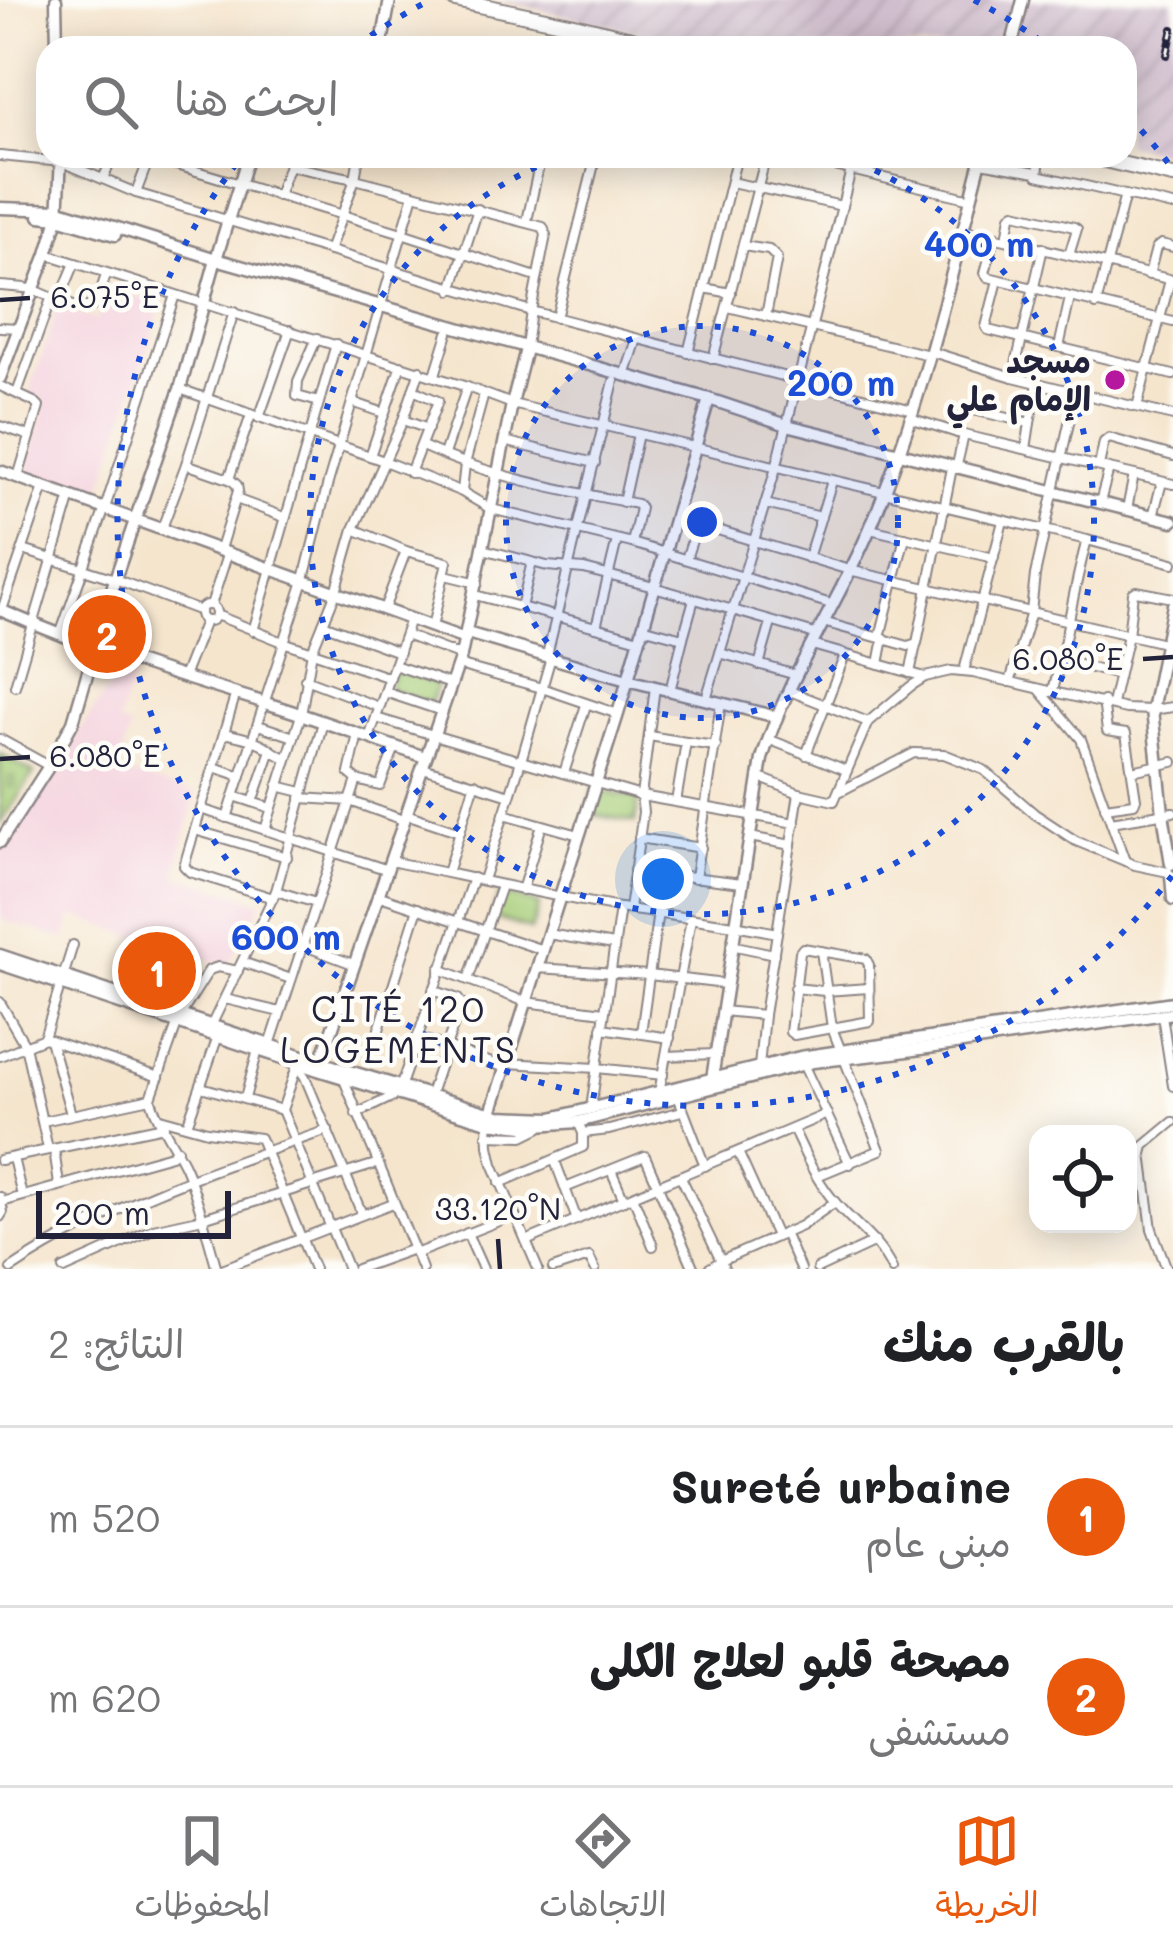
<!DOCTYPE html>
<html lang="ar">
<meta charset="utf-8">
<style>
:root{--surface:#fff;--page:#f6f6f6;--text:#202124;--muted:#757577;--line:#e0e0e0;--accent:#ea580c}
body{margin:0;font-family:Mali,"Playpen Sans Arabic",sans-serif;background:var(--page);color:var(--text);direction:rtl}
.controls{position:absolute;right:36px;bottom:36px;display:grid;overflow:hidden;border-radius:24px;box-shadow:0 6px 30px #0003}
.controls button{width:108px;height:108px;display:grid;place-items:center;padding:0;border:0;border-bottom:3px solid var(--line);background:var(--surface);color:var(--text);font:60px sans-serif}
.scale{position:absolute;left:36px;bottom:30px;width:195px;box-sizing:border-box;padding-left:12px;border:6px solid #22223b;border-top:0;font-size:33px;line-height:42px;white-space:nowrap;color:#22223b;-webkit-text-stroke:9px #fdfcf7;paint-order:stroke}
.you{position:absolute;left:663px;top:879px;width:42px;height:42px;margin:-30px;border:9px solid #fff;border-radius:50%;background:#1a73e8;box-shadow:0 0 0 18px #1a73e833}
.badge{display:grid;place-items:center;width:78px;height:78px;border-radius:50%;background:var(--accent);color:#fff;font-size:39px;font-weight:700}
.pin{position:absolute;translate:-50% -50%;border:6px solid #fff;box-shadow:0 3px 12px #0006}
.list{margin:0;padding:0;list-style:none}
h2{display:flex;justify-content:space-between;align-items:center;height:156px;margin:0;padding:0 48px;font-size:51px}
h2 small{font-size:39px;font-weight:400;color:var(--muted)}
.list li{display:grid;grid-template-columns:78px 1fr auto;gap:36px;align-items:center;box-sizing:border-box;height:180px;padding:0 48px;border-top:3px solid var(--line)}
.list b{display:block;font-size:45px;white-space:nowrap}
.list p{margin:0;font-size:39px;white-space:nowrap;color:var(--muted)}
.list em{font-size:39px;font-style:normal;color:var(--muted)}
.icon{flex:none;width:66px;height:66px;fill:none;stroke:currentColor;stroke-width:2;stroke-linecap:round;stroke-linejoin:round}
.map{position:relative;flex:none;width:1173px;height:1269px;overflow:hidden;direction:ltr}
.search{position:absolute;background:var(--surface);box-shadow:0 6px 30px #0003;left:36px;right:36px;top:36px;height:132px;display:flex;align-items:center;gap:30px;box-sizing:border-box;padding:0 42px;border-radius:36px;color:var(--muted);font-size:45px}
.sheet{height:516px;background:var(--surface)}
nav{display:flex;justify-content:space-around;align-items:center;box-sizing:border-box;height:168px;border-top:3px solid var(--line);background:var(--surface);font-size:33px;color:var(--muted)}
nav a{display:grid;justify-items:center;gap:6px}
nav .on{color:var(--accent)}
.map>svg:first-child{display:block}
</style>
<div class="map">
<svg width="1173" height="1269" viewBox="0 0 1173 1269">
<defs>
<pattern id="industrial-furrows" width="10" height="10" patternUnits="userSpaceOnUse" patternTransform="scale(3)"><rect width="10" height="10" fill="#d0bdcd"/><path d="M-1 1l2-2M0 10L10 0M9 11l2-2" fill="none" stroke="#b2a2b1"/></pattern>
<pattern id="cemetery-stones" width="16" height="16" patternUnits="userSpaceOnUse" patternTransform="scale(3)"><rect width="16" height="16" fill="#a8ce79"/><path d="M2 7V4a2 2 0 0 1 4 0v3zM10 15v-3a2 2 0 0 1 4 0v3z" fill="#90b16a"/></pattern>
</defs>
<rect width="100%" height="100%" fill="#fdfcf7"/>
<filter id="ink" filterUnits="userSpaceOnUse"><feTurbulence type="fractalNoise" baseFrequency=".00833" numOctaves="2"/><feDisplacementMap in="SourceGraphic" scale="24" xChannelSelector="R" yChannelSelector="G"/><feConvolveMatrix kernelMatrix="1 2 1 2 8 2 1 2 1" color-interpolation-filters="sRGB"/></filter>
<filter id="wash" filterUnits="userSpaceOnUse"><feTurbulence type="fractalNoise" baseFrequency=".004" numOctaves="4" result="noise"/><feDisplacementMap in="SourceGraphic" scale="48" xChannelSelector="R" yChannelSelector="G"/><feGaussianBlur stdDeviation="2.7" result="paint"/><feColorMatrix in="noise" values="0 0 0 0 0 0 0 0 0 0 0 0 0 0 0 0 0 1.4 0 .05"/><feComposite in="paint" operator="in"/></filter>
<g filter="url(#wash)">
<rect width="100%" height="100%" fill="#f5e5cd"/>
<g fill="#f4cfdd">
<polygon points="109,287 162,305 99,497 25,473 47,402 29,395 57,308 97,320"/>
<polygon points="123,667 134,673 118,724 130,728 117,771 196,794 175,875 262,902 228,966 73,916 65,939 0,919 0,848"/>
</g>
<polygon fill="url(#industrial-furrows)" points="498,0 1173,0 1173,155 1125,144 1125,48 704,48"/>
<polygon fill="url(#cemetery-stones)" stroke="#65785a" stroke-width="3" points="0,754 34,773 0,824"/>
<g fill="#a8ce79" stroke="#65785a" stroke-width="3">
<polygon points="395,669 437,684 430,704 388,689"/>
<polygon points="594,790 639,798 635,822 590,814"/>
<polygon points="500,892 539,905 531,930 492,917"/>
</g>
</g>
<g filter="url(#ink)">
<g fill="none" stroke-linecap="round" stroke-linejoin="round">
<defs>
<g id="minor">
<polyline points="565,48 569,28"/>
<polyline points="0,156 62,162 136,193 531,311 546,235 543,227 355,179 289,166"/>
<polyline points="793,156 971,199"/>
<polyline points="1040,156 1038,175 1173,206"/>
<polyline points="150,157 402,233 536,277"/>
<polyline points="981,162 1036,172"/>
<polyline points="103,179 113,156"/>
<polyline points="731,182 842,206"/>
<polyline points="136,193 150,156"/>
<polyline points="278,196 292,156"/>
<polyline points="527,221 541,156"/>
<polyline points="963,230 1173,280"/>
<polyline points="995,236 985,273 988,277 1173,322"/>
<polyline points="1007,239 1011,216 1015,213 1074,227 1077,229 1069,255"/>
<polyline points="743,246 769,250 777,258 766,316"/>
<polyline points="329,251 355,179 359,156"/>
<polyline points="47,254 467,387"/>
<polyline points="1149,275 1156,248 1161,244 1173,247"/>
<polyline points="998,280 986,327 988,330 1173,375"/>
<path d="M0 286C10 287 21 287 30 289 51 294 73 314 96 305L106 275"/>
<polyline points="704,288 731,293"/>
<polyline points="452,290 478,209"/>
<polyline points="59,301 75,263"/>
<polyline points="1096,305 1125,195"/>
<polyline points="728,307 929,355"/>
<polyline points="556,318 596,156"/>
<polyline points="0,327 19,328"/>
<polyline points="317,338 298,381 297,396 319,402"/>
<polyline points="526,347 531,311 913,410"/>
<polyline points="1059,347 1070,298"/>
<polyline points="932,352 1013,377 1173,416"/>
<polyline points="688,353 737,156"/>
<polyline points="713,359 766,156"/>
<polyline points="435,375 448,333"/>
<polyline points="625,376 637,339"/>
<polyline points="1013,377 1043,248"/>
<polyline points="0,386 34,402 39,407 18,477"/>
<polyline points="180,389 384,461 462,492 491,509 632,543 831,604"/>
<polyline points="17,393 51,299"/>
<polyline points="352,402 384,413"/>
<polyline points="1137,407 1170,280"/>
<polyline points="259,418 290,330"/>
<polyline points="910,418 964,435 1173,484"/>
<polyline points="403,420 428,429"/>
<polyline points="0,426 30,436"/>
<polyline points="957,433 964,408 1030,423 1038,383"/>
<polyline points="504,441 595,463"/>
<path d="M422 446C490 477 563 490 637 504L640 508 632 543"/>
<polyline points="1026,449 1030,423"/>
<polyline points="444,454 467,387 512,404 1087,540 1173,563"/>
<polyline points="370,456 401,365"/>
<polyline points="186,464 229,479 251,415"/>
<polyline points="1099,466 1104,442 1109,438 1173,456"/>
<polyline points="956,469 964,435"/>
<polyline points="410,473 438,401 413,390"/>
<polyline points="462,491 465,464 484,394"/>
<polyline points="236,499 284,517"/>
<polyline points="623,502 638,434"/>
<polyline points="1100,502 1109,469"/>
<polyline points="765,504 821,517"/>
<polyline points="1127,509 1134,475"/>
<polyline points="1153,516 1162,482"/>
<polyline points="675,517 849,570 1164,643"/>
<polyline points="162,528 186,464 234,312"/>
<polyline points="354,529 406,551 447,562 432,627"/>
<polyline points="870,529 994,558"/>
<polyline points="617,540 596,627 639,639"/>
<polyline points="220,549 238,491 237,485 230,479"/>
<polyline points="483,549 547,566 584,569 654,587 815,634"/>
<polyline points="23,550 115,579 200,611"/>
<polyline points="808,558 832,481"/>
<polyline points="686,559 698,522"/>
<polyline points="445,575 478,583"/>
<polyline points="475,595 596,627"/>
<circle cx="208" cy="613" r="8"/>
<polyline points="211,605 228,552"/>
<polyline points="521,607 532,562"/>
<polyline points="384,609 406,551"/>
<polyline points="2,610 44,487"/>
<polyline points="216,615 283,642 390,678"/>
<polyline points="823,622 908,646 917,643 952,468"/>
<polyline points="323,624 399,652"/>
<polyline points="642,627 683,638 694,599"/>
<polyline points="253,631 336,344"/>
<polyline points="60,635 105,508 175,295"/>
<polyline points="405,635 461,656"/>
<polyline points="880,637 905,537"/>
<polyline points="812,645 925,677"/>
<polyline points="720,653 796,675"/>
<polyline points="547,655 614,381"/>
<polyline points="551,657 521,761 641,796 795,823"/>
<polyline points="1061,660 1118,675"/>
<polyline points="879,664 884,638"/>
<polyline points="394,665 451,684"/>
<polyline points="458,665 542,688 618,714"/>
<polyline points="759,665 771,623"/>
<polyline points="964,671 1003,521"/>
<polyline points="910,673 916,645"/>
<polyline points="183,677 205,621"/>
<polyline points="305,679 379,707"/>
<polyline points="1010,682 1031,612 1035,575 1076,392"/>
<polyline points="15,686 71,496"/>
<polyline points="1039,689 1081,739 1125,861"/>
<path d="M1053 690C1067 640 1073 589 1087 540"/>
<polyline points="670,691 683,638"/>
<polyline points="790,691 868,722"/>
<polyline points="385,692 442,711"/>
<polyline points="235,696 184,866 190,872 273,898"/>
<polyline points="706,699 776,468 851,170"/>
<polyline points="1103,701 1107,731 1126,734 1136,799 1134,803 1105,807"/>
<polyline points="1112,704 1128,635 1133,593 1136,591 1173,598"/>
<polyline points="376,718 521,761 483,880"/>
<polyline points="258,725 294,737"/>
<path d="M224 733C237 736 250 738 262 744 272 750 276 755 287 758"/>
<polyline points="649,736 686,742 676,802"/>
<polyline points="369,738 410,619"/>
<polyline points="0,739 49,766"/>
<polyline points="768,739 846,770"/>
<polyline points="686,742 716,746"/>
<polyline points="806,755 845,655"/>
<polyline points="214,767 241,776"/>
<polyline points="423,768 510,795"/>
<polyline points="1132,771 1173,762"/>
<polyline points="564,773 586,705"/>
<polyline points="758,777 799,793 834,801 868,722 911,686 925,677 951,671 973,673 1126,709 1152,710 1173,707"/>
<polyline points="357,780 380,786 395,747"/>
<polyline points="278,786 302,792"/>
<polyline points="841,791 914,753 944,754 984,770 1035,814 1076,841 1135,865 1168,872"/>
<polyline points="234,796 271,808"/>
<polyline points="301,798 350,801 403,820"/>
<polyline points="253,802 271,750"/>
<polyline points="201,809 385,869"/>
<polyline points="406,814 460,832"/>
<polyline points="504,814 579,835"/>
<polyline points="227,818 302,587 328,483 414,194"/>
<polyline points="1111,822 1173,812"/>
<polyline points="195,830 287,857"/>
<polyline points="265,830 301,715 312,651 336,592 354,529 403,420 420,370"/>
<polyline points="750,837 791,845"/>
<polyline points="639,838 701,848"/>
<path d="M390 861C467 877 543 895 620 908 673 916 725 922 777 933"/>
<polyline points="634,870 742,883"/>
<polyline points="447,873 475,783"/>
<polyline points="695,878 721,703"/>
<polyline points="522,890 542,825"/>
<polyline points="276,891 316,903"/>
<polyline points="377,895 543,950"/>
<polyline points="629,909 643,812 641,796 655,687"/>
<polyline points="548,934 614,945"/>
<polyline points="302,945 353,964"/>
<polyline points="731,945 774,954"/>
<polygon points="803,948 866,959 869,965 870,1021 794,1035 790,1032 800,952"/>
<polyline points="242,962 291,979"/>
<polyline points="537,968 649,975 725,984"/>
<polyline points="440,969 468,980 501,886"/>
<polyline points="468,980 526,1002 604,1012"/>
<polyline points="794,988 825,991 869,988"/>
<polyline points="225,999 280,1012"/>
<polyline points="0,1002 25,1045 48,1149"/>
<polyline points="722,1011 764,1015"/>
<polyline points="1162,1015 1173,1086"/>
<polyline points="211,1026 276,891 323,722"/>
<polyline points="602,1028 670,1038"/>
<polyline points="641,1033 658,912"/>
<polyline points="377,1036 418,908"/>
<polyline points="417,1037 506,1068"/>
<polyline points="44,1038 73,945"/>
<polyline points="50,1040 71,1114"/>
<polyline points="270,1045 357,780 349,773 358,734"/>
<polyline points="0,1056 44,1038 159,1077"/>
<polyline points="666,1056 715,1054"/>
<polyline points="298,1063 282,1110 348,1269"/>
<polyline points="507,1063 597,1068 663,1075"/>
<polyline points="803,1064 850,1164"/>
<polyline points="298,1067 305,1077 362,1214"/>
<polyline points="759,1067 764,1015 799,793"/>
<polyline points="342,1075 422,1269"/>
<polyline points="401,1085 473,878"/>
<polyline points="201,1087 282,1110"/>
<polyline points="659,1093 691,919"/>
<polyline points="430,1094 461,1003 458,999 433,990"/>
<polyline points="678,1096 705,1166"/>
<polyline points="245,1098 258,1050"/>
<polyline points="591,1108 620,908"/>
<polyline points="356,1114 398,1094"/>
<polyline points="160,1118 207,1131 260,1138 314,1269"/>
<polyline points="43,1121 151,1098"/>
<polyline points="488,1122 489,1146 493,1164 538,1269"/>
<polyline points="578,1122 583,1133 609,1130 682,1111"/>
<polyline points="187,1125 218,1036"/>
<path d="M793 1129C804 1152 814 1176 830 1196 850 1222 878 1239 892 1269"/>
<polyline points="487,1135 523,1136 539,1128"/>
<polyline points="54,1149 59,1185"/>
<polyline points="738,1152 776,1236"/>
<polyline points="13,1158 22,1196"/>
<polyline points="0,1160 164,1126"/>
<polyline points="555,1161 577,1220"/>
<polyline points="611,1170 624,1200"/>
<polyline points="817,1176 880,1150 832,1028 821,951"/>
<polyline points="681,1177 721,1261 708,1269"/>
<polyline points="500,1183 583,1147 583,1133"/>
<polyline points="565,1188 645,1156 694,1269"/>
<polyline points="633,1196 653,1246"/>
<polyline points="0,1197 3,1212 0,1217"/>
<polyline points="2,1202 171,1155 177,1149"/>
<polyline points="467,1233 483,1269"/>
<polyline points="784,1233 800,1269"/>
<polyline points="526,1241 827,1114"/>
<polyline points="415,1254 514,1215"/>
<path d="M11 1269C107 1205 219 1167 328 1130"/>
<polyline points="64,1269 153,1229 203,1218 376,1164"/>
<path d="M217 1269C207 1235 199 1199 185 1167 176 1147 154 1117 151 1098L180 1016 209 970 218 967 238 971"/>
<polyline points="222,1269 393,1203"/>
<polyline points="357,1269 413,1249"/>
<polyline points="553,1269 589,1257 595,1269"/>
<polyline points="724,1269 721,1261 801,1226 835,1202"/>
<polyline points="817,1269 875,1242"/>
<polyline points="1167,1269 1152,1229 1142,1154 1144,1146 1173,1122"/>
</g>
<g id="tertiary">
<polyline points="56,0 57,48"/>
<polyline points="381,48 390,0"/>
<polyline points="1011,48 1023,0"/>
<polyline points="0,208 60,210 216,259 709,399 787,425 1173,521"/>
<polyline points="40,216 58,218 115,235"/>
<polyline points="0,378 47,254 58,218 61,156"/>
<polyline points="0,471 465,639"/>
<path d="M0 610C88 648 177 676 269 704 321 720 373 740 425 757"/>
<polyline points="467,633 627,680 777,717"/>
<polyline points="0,842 49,766 73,722 115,579 180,389 216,259 248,156"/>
<polyline points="1171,864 1163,813 1152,710 1173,605"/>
<polyline points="319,1067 461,656 512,404 526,349"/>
<path d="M714 1085 712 1079 762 759C787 676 838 605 871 526 921 407 950 280 982 156"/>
<polyline points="489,1119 618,714 709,399"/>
</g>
<g id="secondary">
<polyline points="1171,876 1173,900"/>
<polyline points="0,955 339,1068 499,1116 552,1118 800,1057 1173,1002"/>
<polyline points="0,964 318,1070 488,1122 524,1126 578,1122 813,1062 893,1053 1173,1013"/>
</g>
<g id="primary">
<polyline points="455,0 570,24 668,48"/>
<polyline points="1087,156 1173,176"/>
</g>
</defs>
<use href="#minor" stroke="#8c8484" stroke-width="12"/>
<use href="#tertiary" stroke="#8c8484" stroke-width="15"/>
<use href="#secondary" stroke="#8c8484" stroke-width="15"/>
<use href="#primary" stroke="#8c8484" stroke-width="18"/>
<use href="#minor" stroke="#fff" stroke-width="8"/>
<use href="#tertiary" stroke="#fff" stroke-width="10"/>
<use href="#secondary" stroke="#fff" stroke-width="10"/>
<use href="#primary" stroke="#fff" stroke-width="14"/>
<defs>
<polyline id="rail" points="1167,55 1173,29"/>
</defs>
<use href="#rail" stroke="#22223b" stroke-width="8"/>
<use href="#rail" stroke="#fdfcf7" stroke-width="3" stroke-dasharray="9" stroke-linecap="butt"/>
</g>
</g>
<path fill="none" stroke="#22223b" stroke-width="4.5" d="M0 300 30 298M1143 659 1173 657M0 759 30 757M498 1239 500 1269"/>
<circle cx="702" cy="522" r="196" fill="#1d4ed8" fill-opacity=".12"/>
<g fill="none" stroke="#1d4ed8" stroke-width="6" stroke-dasharray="6 12">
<circle cx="702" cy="522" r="196"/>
<path d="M842 156A392 392 0 1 1 562 156"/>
<path d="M1172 876A588 588 0 1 1 239 160M356 46A588 588 0 0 1 430 0M974 0A588 588 0 0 1 1048 46M1129 117A588 588 0 0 1 1172 168"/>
</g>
<circle fill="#b5179e" stroke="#fdfcf7" stroke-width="4.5" cx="1115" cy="380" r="12"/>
<g text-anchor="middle" stroke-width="9" stroke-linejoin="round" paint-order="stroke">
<g font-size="33" font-weight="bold" fill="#22223b" stroke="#fdfcf7" text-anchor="end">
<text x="1091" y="373">مسجد<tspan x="1091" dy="38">الإمام علي</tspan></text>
</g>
<g font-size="36" letter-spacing="3" fill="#22223b" stroke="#fdfcf7">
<text x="399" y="1022">CITÉ 120<tspan x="399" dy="41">LOGEMENTS</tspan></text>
</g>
</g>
<g font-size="30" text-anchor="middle" fill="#22223b" stroke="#fdfcf7" stroke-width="9" stroke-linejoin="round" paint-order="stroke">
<text x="105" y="308">6.075°E</text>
<text x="1068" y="670">6.080°E</text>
<text x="105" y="767">6.080°E</text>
<text x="498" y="1220">33.120°N</text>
</g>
<circle cx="702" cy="522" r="18" fill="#1d4ed8" stroke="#fdfcf7" stroke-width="6"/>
<g font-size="36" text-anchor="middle" font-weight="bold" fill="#1d4ed8" stroke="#fdfcf7" stroke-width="9" stroke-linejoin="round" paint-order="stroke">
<text x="979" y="257">400 m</text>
<text x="841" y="396">200 m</text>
<text x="286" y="950">600 m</text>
</g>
</svg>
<div class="controls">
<button><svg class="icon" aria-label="locate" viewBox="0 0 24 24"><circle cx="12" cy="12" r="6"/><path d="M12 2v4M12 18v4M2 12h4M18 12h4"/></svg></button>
</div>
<div class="scale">200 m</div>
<div class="you"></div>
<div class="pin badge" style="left:157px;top:971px">1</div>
<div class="pin badge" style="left:107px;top:634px">2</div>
<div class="search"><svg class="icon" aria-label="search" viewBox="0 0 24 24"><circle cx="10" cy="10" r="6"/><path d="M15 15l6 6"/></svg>ابحث هنا</div>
</div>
<section class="sheet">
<h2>بالقرب منك<small>النتائج: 2</small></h2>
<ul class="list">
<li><span class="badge">1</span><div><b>Sureté urbaine</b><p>مبنى عام</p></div><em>520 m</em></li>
<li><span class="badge">2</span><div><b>مصحة قلبو لعلاج الكلى</b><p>مستشفى</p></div><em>620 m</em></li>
</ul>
</section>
<nav>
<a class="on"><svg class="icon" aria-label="map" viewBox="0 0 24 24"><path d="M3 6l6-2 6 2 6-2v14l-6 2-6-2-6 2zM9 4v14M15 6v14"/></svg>الخريطة</a>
<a><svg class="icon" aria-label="directions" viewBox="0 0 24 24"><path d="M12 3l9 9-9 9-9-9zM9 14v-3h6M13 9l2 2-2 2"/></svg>الاتجاهات</a>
<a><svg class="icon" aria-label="saved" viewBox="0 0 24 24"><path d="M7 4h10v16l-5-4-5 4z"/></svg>المحفوظات</a>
</nav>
